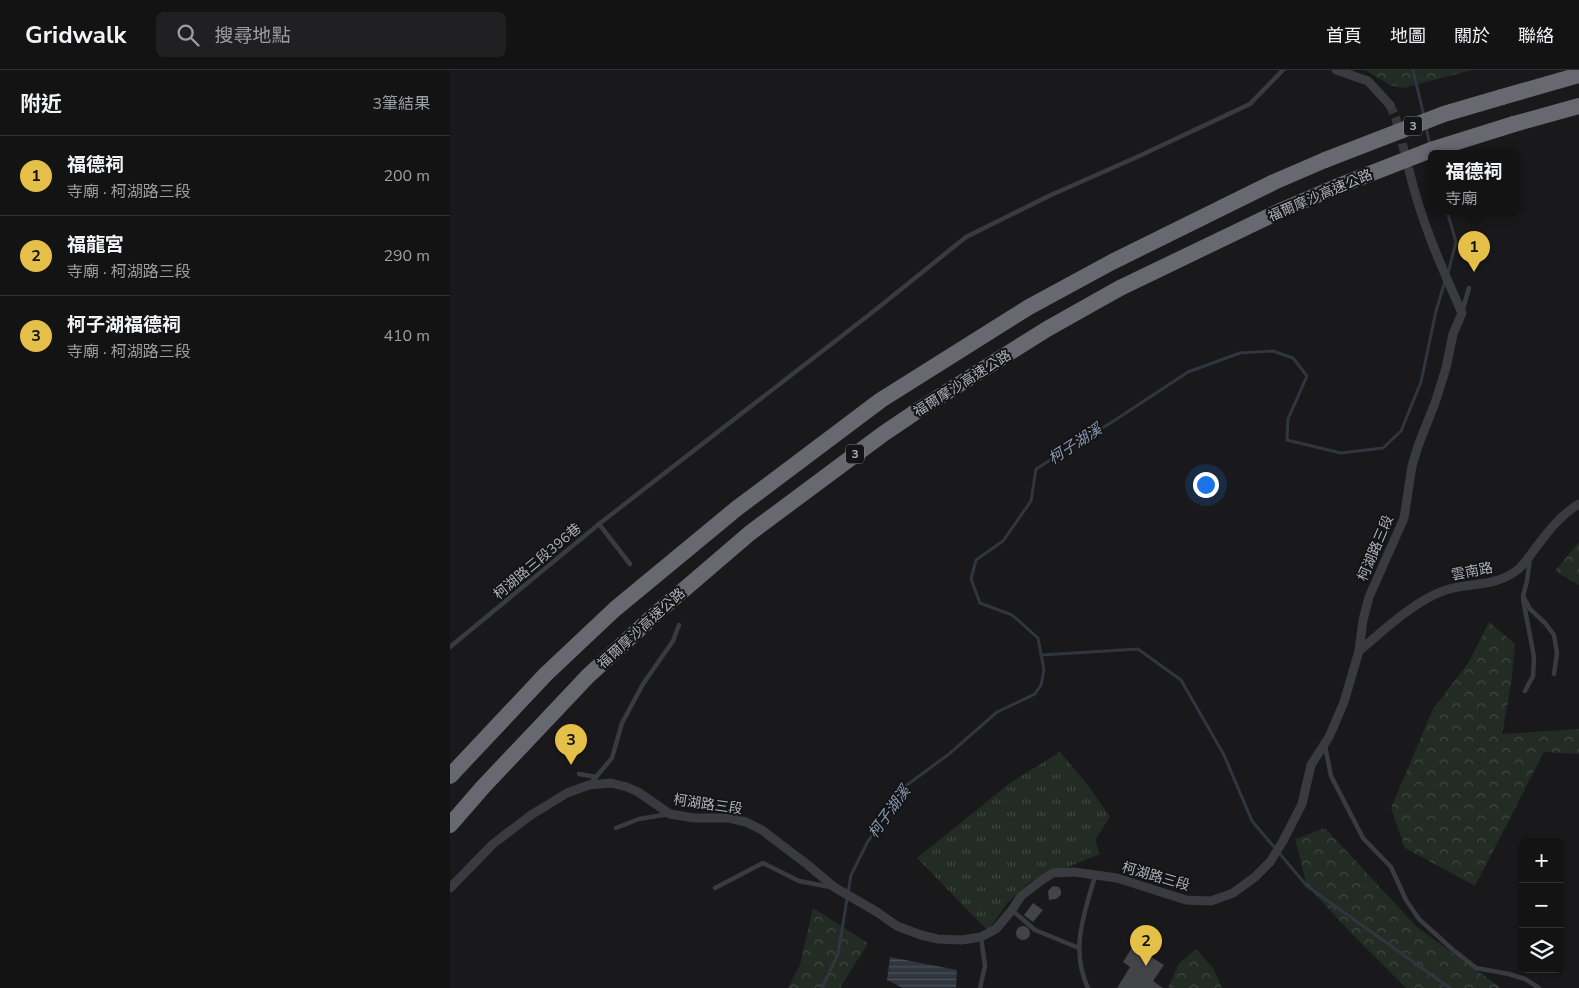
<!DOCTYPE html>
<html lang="zh-TW">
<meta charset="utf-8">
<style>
:root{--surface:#131314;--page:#202022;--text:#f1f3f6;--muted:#9d9ea0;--line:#323234;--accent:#e4c048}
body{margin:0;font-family:"Nunito Sans","Noto Sans TC",sans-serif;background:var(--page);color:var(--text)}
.controls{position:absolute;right:15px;bottom:15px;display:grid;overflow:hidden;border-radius:8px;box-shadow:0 1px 4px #0004}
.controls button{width:45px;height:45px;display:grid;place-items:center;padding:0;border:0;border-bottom:1px solid var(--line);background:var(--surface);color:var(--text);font:25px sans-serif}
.you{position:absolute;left:755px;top:414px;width:18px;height:18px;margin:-12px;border:4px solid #fff;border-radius:50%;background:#1a73e8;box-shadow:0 0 0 8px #1a73e833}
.badge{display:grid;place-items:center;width:32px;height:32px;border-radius:50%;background:var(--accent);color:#111;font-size:16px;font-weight:700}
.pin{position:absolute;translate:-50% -41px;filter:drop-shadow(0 1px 2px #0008)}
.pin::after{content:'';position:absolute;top:26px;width:18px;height:15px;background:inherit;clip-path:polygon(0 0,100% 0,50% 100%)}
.popup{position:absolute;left:978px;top:80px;width:92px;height:65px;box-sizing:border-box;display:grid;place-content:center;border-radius:8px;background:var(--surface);filter:drop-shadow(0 1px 4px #0005);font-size:16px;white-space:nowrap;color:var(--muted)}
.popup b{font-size:19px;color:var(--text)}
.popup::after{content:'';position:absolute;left:50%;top:100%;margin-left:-10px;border:10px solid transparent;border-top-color:var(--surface)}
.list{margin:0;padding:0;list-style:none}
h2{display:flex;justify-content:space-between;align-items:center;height:65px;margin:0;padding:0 20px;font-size:21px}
h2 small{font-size:16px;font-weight:400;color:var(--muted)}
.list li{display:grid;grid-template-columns:32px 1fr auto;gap:15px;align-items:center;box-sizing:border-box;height:80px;padding:0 20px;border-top:1px solid var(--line)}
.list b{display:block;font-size:19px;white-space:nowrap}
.list p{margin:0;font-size:16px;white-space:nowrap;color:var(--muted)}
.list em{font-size:16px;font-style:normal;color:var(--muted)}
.icon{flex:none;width:28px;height:28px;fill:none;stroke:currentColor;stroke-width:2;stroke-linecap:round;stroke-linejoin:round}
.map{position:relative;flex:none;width:1129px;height:918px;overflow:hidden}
header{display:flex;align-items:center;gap:30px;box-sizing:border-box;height:70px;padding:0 25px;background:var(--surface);border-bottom:1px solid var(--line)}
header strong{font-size:24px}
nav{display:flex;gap:28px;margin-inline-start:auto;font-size:18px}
.search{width:350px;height:45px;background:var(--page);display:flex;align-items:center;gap:12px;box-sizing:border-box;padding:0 18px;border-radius:8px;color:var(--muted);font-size:19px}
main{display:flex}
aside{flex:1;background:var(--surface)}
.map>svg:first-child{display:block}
</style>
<header>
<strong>Gridwalk</strong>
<div class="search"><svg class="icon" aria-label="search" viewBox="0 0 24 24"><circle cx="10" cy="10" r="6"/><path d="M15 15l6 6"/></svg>搜尋地點</div>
<nav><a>首頁</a><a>地圖</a><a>關於</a><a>聯絡</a></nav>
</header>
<main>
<aside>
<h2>附近<small>3筆結果</small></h2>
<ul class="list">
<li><span class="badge">1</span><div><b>福德祠</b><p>寺廟 · 柯湖路三段</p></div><em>200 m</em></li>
<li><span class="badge">2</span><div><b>福龍宮</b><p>寺廟 · 柯湖路三段</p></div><em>290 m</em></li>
<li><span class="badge">3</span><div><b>柯子湖福德祠</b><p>寺廟 · 柯湖路三段</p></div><em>410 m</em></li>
</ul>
</aside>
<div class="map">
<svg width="1129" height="918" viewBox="0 0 1129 918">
<defs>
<pattern id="forest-crowns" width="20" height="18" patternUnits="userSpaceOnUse" patternTransform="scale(1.25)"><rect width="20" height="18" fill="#232b25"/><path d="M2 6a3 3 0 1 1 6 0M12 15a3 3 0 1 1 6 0" fill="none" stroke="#404743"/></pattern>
<pattern id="park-tufts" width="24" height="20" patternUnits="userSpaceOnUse" patternTransform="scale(1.25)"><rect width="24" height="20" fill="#232b25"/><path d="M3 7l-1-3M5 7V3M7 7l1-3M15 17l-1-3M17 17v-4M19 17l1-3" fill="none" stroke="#404743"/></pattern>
<pattern id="water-rules" width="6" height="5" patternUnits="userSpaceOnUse" patternTransform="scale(1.25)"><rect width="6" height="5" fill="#30363e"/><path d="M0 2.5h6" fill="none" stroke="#4b5158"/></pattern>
</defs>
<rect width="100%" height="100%" fill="#19191b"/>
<g fill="url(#forest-crowns)">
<polygon points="915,0 1022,0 953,18 940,15"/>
<polygon points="1129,472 1129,515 1105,501"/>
<polygon points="1039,552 1065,574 1061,615 1052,664 1129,659 1129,684 1094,682 1025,816 955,778 941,738 983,639 1019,592"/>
<polygon points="875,758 967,857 1051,918 956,918 902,864 857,816 845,769"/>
<polygon points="363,838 418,873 390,918 338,918 350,895"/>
<polygon points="746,879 763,898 772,918 718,918 729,893"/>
</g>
<polygon fill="url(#park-tufts)" points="610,682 638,715 660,747 645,770 650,784 580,812 557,833 538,861 467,788 560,713"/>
<polygon fill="url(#water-rules)" points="440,887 507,900 506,918 453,918 437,910"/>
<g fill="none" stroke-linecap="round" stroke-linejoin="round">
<g stroke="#30363e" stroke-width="3">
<polyline points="963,0 974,46"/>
<polyline points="976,57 980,75"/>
<polyline points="997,141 1006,172 998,203"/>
<polyline points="591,585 688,579 731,610 774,685 802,751 857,816 1000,918"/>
<polyline points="372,918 388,884 401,805 417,773 453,718 499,684 547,642 585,624 591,615 594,600 588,568 562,545 530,533 521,509 526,490 553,471 581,431 586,399 662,352 738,302 790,283 823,281 843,288 857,306 838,349 837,370 891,383 933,378 951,361 971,312 986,241 995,211"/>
</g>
</g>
<g fill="#434448">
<polygon points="603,816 609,817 611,821 611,825 606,829 599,830 598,821"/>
<polygon points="583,833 593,840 583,852 574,845"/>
<circle cx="573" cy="863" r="7"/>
<polygon points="683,876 714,895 703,911 713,918 667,918 680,897 673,892"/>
</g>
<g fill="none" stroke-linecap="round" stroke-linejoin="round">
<polyline stroke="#37373b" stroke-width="9" stroke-dasharray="9 4.5" stroke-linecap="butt" points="940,35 946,49 957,92"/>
<g stroke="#3a3b40" stroke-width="4.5">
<polyline points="1012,242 1019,218"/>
<polyline points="149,454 180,494"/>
<polyline points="1080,488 1077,511 1073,526 1080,539 1095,553 1104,565 1107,583 1104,604"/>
<polyline points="1073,529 1084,587 1083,606 1075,621"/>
<polyline points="0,577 149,454 424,241 516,167 601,125 687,87 800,34 833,0"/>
<polyline points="875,676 881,706 913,768 941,797 956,830 969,849 1002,879 1026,898 1059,904 1075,909 1089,918"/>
<polyline points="129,704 146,707"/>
<polyline points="140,714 162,688 172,653 193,614 223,571 229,555"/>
<polyline points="166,758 189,749 219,744"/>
<polyline points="265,818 313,793 349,811 380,817"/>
<polyline points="562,840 585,860 629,878"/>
<polyline points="530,918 535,896 531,867"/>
<path d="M638 918C620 880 634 844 645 806"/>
</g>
<g stroke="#3a3b40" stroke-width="9">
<polyline points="886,0 918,11 940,35"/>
<path d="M909 581C933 561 963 532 993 521 1017 512 1043 518 1066 501 1073 496 1079 487 1084 480 1097 463 1110 445 1129 434"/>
<path d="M0 818 43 774 81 745 117 723 139 715 161 713 177 717 188 722 220 744 244 748H279L296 752 312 760 358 795 384 817 427 842 447 856 471 865 488 869 511 870 531 867 546 859 562 840 571 826 592 810 603 803 624 802 667 808 736 830 761 831 783 823 805 807 820 792 833 771 852 734 861 695 879 667 894 632 909 581 913 550 919 527 954 448 962 396 968 376 985 333 996 298 1003 264 1012 243C991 196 971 151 959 100"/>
</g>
<g stroke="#676870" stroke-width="16">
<polyline points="1052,27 1129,5"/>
<polyline points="1064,54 1129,36"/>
<polyline points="0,706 96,604 165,539 286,439 431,330 579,237 662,192 824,112 875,90"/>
<polyline points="0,755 33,717 138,606 209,541 300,463 433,364 470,339 597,259 670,218 832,140 886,117"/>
</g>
<g stroke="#676870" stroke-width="16">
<polyline points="875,90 994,44 1052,27"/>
<polyline points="886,117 981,80 1064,54"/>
</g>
</g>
<g text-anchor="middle" stroke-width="4" stroke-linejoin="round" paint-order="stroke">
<g fill="#141416" stroke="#7f8089" stroke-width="1">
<rect x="954" y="46.5" width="18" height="19" rx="4"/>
<rect x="396" y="374.5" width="18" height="19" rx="4"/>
</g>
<g font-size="12" font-weight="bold" fill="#adafba">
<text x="963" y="60">3</text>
<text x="405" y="388">3</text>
</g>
<g font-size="14" fill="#adafba" stroke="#141416">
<text transform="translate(870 125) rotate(-23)" y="5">福爾摩沙高速公路</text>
<text transform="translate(512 313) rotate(-32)" y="5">福爾摩沙高速公路</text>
<text transform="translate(925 478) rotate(-67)" y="5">柯湖路三段</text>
<text transform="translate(87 491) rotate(-40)" y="5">柯湖路三段396巷</text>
<text transform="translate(1022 501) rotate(-11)" y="5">雲南路</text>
<text transform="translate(191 558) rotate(-42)" y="5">福爾摩沙高速公路</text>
<text transform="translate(258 734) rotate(8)" y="5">柯湖路三段</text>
<text transform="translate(706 806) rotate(16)" y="5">柯湖路三段</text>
</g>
<g font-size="15" font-style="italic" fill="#8799b1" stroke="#141416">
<text transform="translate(625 374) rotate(-33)" y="5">柯子湖溪</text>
<text transform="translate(439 742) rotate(-54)" y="5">柯子湖溪</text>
</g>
</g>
</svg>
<div class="controls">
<button>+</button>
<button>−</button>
<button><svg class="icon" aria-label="layers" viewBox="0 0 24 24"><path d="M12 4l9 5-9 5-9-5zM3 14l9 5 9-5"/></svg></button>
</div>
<div class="you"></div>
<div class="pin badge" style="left:1024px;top:202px">1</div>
<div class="popup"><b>福德祠</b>寺廟</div>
<div class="pin badge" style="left:696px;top:896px">2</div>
<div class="pin badge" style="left:121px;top:695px">3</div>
</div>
</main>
